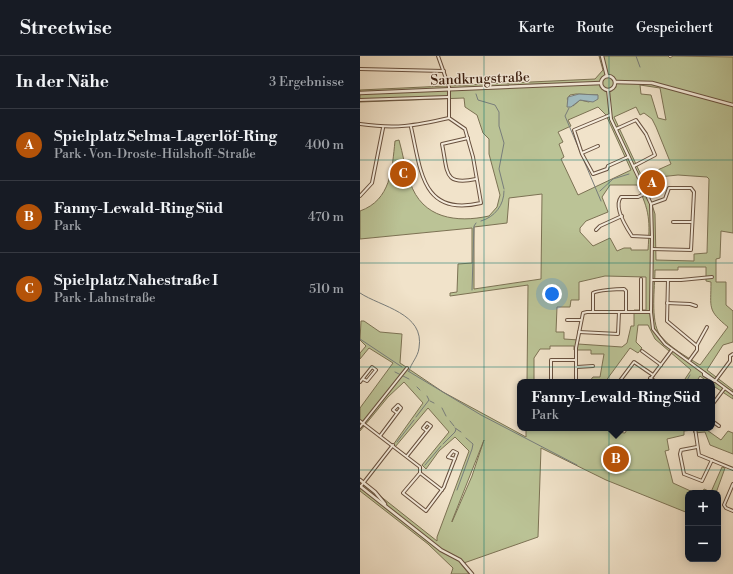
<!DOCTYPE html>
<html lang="de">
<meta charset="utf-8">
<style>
:root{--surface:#171b24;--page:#20242c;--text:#f1f3f6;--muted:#9ea1a6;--line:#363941;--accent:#b45309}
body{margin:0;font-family:"Libre Bodoni",serif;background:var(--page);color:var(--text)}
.controls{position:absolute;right:12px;bottom:12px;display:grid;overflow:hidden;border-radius:8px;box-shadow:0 2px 10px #0003}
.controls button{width:36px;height:36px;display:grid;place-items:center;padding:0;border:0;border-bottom:1px solid var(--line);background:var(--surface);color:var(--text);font:20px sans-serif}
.you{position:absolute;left:192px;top:238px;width:14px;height:14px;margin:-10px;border:3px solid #fff;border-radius:50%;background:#1a73e8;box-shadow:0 0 0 6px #1a73e833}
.badge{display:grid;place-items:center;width:26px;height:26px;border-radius:50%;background:var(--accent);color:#fff;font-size:13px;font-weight:700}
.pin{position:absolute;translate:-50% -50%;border:2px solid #fff;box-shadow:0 1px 4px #0006}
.popup{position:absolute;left:157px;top:323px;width:198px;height:52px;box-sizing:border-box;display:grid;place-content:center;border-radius:8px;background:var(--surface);filter:drop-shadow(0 1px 3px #0005);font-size:13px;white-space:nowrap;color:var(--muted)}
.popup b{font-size:15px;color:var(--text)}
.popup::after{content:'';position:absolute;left:50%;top:100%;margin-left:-8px;border:8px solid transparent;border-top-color:var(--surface)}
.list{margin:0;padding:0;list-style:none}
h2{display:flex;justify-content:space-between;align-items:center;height:52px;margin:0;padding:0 16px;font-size:17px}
h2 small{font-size:13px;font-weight:400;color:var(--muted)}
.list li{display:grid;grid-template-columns:26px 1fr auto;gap:12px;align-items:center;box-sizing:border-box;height:72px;padding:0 16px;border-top:1px solid var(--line)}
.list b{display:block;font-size:15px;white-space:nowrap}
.list p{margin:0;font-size:13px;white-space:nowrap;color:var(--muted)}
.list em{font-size:13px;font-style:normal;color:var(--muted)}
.map{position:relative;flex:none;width:373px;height:518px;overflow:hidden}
header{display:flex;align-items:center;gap:24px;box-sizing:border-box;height:56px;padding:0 20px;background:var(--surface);border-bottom:1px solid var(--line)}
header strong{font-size:19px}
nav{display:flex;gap:22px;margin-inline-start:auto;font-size:14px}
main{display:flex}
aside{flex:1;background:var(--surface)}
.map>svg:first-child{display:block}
</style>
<header>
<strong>Streetwise</strong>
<nav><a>Karte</a><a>Route</a><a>Gespeichert</a></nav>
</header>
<main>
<aside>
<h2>In der Nähe<small>3 Ergebnisse</small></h2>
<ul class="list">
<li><span class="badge">A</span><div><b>Spielplatz Selma-Lagerlöf-Ring</b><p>Park · Von-Droste-Hülshoff-Straße</p></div><em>400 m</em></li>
<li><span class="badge">B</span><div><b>Fanny-Lewald-Ring Süd</b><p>Park</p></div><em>470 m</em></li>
<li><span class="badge">C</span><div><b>Spielplatz Nahestraße I</b><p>Park · Lahnstraße</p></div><em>510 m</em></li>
</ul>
</aside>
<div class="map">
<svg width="373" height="518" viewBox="0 0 373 518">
<rect width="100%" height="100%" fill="#f1e3ca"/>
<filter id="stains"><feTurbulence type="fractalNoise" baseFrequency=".005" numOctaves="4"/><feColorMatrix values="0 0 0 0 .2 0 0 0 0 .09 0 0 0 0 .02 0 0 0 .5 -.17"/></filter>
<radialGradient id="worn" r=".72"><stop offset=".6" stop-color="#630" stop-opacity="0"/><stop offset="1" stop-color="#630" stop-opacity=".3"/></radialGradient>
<g fill="#bbc396" stroke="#7c7254" fill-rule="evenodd">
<path d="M239 0H308L310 2 313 0 373 1V177L361 175 360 202 356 203V226H366V249L373 255V286L363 289 347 314 373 334V343L352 329V326H348L340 320 336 326H323L331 314 295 283 288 269H278L276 286 282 292 278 297 270 292 245 326H229L233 321H240L244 298H231V294H214V290H190V293H180L174 302V326H167L168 229 90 240V237L97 236 98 208 112 207V172L0 183V155C31 144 32 113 35 85L39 84C43 98 45 113 50 126 62 163 97 167 129 160L137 151 140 139 129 98V83L123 77 117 59 105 51 104 42 0 46V34L235 23 243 14ZM280 29 300 32 306 64 298 62 291 39 281 38ZM216 38 238 39 229 46 220 44 213 50 207 43 210 39ZM238 51 246 59 271 114 218 139 201 103 204 101 199 88 203 86 198 76 211 70 208 64ZM276 51 280 59 284 57 292 63 296 71 311 108 282 121 254 61ZM318 119 347 121 349 123 347 197 334 198V205L296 204 295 158 287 133 298 130 299 121ZM250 129H277C290 155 290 165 288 194H271V192H264L257 195 250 182 233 190 220 176V172L226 165 248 156 242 141ZM182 138 181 223 114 233V171L147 167 149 142ZM318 211H346V225L351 226C351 252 347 254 368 271L340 309C327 301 309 291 300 279 290 265 295 231 295 214H318ZM245 220 286 221V254H274V270H271L267 287 262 291 218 288 219 284 204 283V276H196L197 251H210L211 244H219V226Z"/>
<path d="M1 265H4L20 276 42 278 40 307 83 336 166 381V372H252L257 376 265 377 268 372H344L361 384 368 375 373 377V398L350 389 345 376 334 377 333 374 324 375V379L307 383 309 394 305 395 313 427 335 437H328V457L246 424 181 392 178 481 101 508 109 518H91L93 512 68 488 0 435V424L77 485V481L109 395 95 381 79 395 66 413 62 409 89 376 68 352 35 391 33 389 63 347 44 326 28 341 0 375V352L33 307 9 292 0 303V297L6 290 0 284ZM124 384 112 420 92 466V465Z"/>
<polygon points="362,411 365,412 356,437 342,437 344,433 351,436"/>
</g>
<polygon fill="#a0bbc1" stroke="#787d7b" points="219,38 238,39 238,43 233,46 220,44 211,51 207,51 208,41"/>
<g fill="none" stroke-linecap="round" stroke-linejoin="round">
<g stroke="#787d7b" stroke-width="1">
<polyline points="276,0 280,11"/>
<polyline points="116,38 118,44 135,49 139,56 139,70 144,87 139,113 144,133"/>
<polyline points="209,52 205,60 241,145"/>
<polyline points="240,135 253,123 269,118"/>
<path d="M121 165C135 161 144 149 144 135"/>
<polyline points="112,234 114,170 116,167"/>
<path d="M0 237C21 251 65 257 59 292 58 301 51 307 49 315"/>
<polyline points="0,283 42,311"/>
<polyline points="48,315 121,359 217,409"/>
<polyline points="35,316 49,323"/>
<polyline points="326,326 330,319"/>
<polyline points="57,331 60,334"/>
<polyline points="70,345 74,347"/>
<polyline points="82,352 86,360"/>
<polyline points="56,361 69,344 67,340"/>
<polyline points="90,365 94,370"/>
<polyline points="95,372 101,376"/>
<polyline points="37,386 54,364"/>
<polyline points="83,388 95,376 96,373"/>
<polyline points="65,409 81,390"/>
<polyline points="97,434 112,393 113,388 106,382"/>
</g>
<defs>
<g id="minor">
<polyline points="0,13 84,15"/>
<polyline points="248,34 251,63 291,148 292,181 291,256 293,273 305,288 373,338"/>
<polyline points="0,44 88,41"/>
<polyline points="250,59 214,74 222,98 233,118 247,113 248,110 268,101"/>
<path d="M0 68C36 73 54 70 89 62"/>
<path d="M51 71C61 115 62 161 121 147L113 101 105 73 89 62V31L78 0"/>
<polyline points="256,73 276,64 286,78 295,99 274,110"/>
<path d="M108 82 82 88C88 116 83 130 116 123"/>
<polyline points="222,97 238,90"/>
<path d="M286 137 278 141H261C253 151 266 171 272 180L292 181"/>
<polyline points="0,140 12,127 23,72"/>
<polyline points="291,148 305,143 309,132 331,132 334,136 331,194 292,193"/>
<polyline points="313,166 331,166"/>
<polyline points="236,174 240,170 262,160"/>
<polyline points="292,224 321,224 352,221"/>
<polyline points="308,224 307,265 337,290 337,294 329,305"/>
<polyline points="307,247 330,248 336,250"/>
<path d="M233 256V237C238 234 258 233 264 233L266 235V256"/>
<polyline points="281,256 281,223"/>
<polyline points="207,264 221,264"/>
<polyline points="219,276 258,278 259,256"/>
<polyline points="337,289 347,271"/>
<polyline points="282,295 301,309"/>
<polyline points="217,311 233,310"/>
<polyline points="344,317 344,319 354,325"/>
<polyline points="290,322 296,326"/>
<polyline points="355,325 370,305 370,300 373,298"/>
<polyline points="0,326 12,311 16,314 7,325 3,323"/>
<polyline points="191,326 191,304 216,304"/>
<polyline points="216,326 216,292 223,257 227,256 291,256"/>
<polyline points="259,326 274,306 293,319"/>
<polyline points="288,326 312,294"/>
<polyline points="352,349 364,333"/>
<polyline points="0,365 60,411 60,417"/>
<polyline points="352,365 359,370"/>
<polyline points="0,371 47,312"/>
<polyline points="335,372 339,399 373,413"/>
<polyline points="20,380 41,352 38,349 33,354 37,357"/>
<polyline points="337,391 321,394 320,398 324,418 342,425 352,404"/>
<polyline points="47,400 71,370 67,367 63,372 67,375"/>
<polyline points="60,417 43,437 66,455 84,431 85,428 97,397 93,395 88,401 95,403"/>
<polyline points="60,417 82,434"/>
<polyline points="373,428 364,449 366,452 373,455"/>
<polyline points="1,430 33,389"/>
</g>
<g id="tertiary">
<polyline points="242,0 247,20"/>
<circle cx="248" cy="27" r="7"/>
<polyline points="256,26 292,27 373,49"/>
<polyline points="0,37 241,27"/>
<polyline points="0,424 15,436 25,448"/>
<polyline points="0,430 81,494 100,504 112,518"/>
</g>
</defs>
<use href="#minor" stroke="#69513f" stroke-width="4"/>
<use href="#tertiary" stroke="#69513f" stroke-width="4.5"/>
<use href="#minor" stroke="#f6eddd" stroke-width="2"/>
<use href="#tertiary" stroke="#f6eddd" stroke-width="2.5"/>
</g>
<path fill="none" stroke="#0f766e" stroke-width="1" stroke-opacity="0.55" d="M124 0V518M249 0V518M0 104H373M0 207H373M0 311H373M0 414H373"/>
<g text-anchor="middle" stroke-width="3" stroke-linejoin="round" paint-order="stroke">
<g font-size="14" fill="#3c2011" stroke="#f6eddd">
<text transform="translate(120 22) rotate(-2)" y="5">Sandkrugstraße</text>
</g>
</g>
<rect width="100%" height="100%" filter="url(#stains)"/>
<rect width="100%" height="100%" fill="url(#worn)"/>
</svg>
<div class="controls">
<button>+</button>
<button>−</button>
</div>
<div class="you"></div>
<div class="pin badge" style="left:292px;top:127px">A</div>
<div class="pin badge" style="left:256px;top:403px">B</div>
<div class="popup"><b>Fanny-Lewald-Ring Süd</b>Park</div>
<div class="pin badge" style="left:43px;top:118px">C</div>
</div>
</main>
